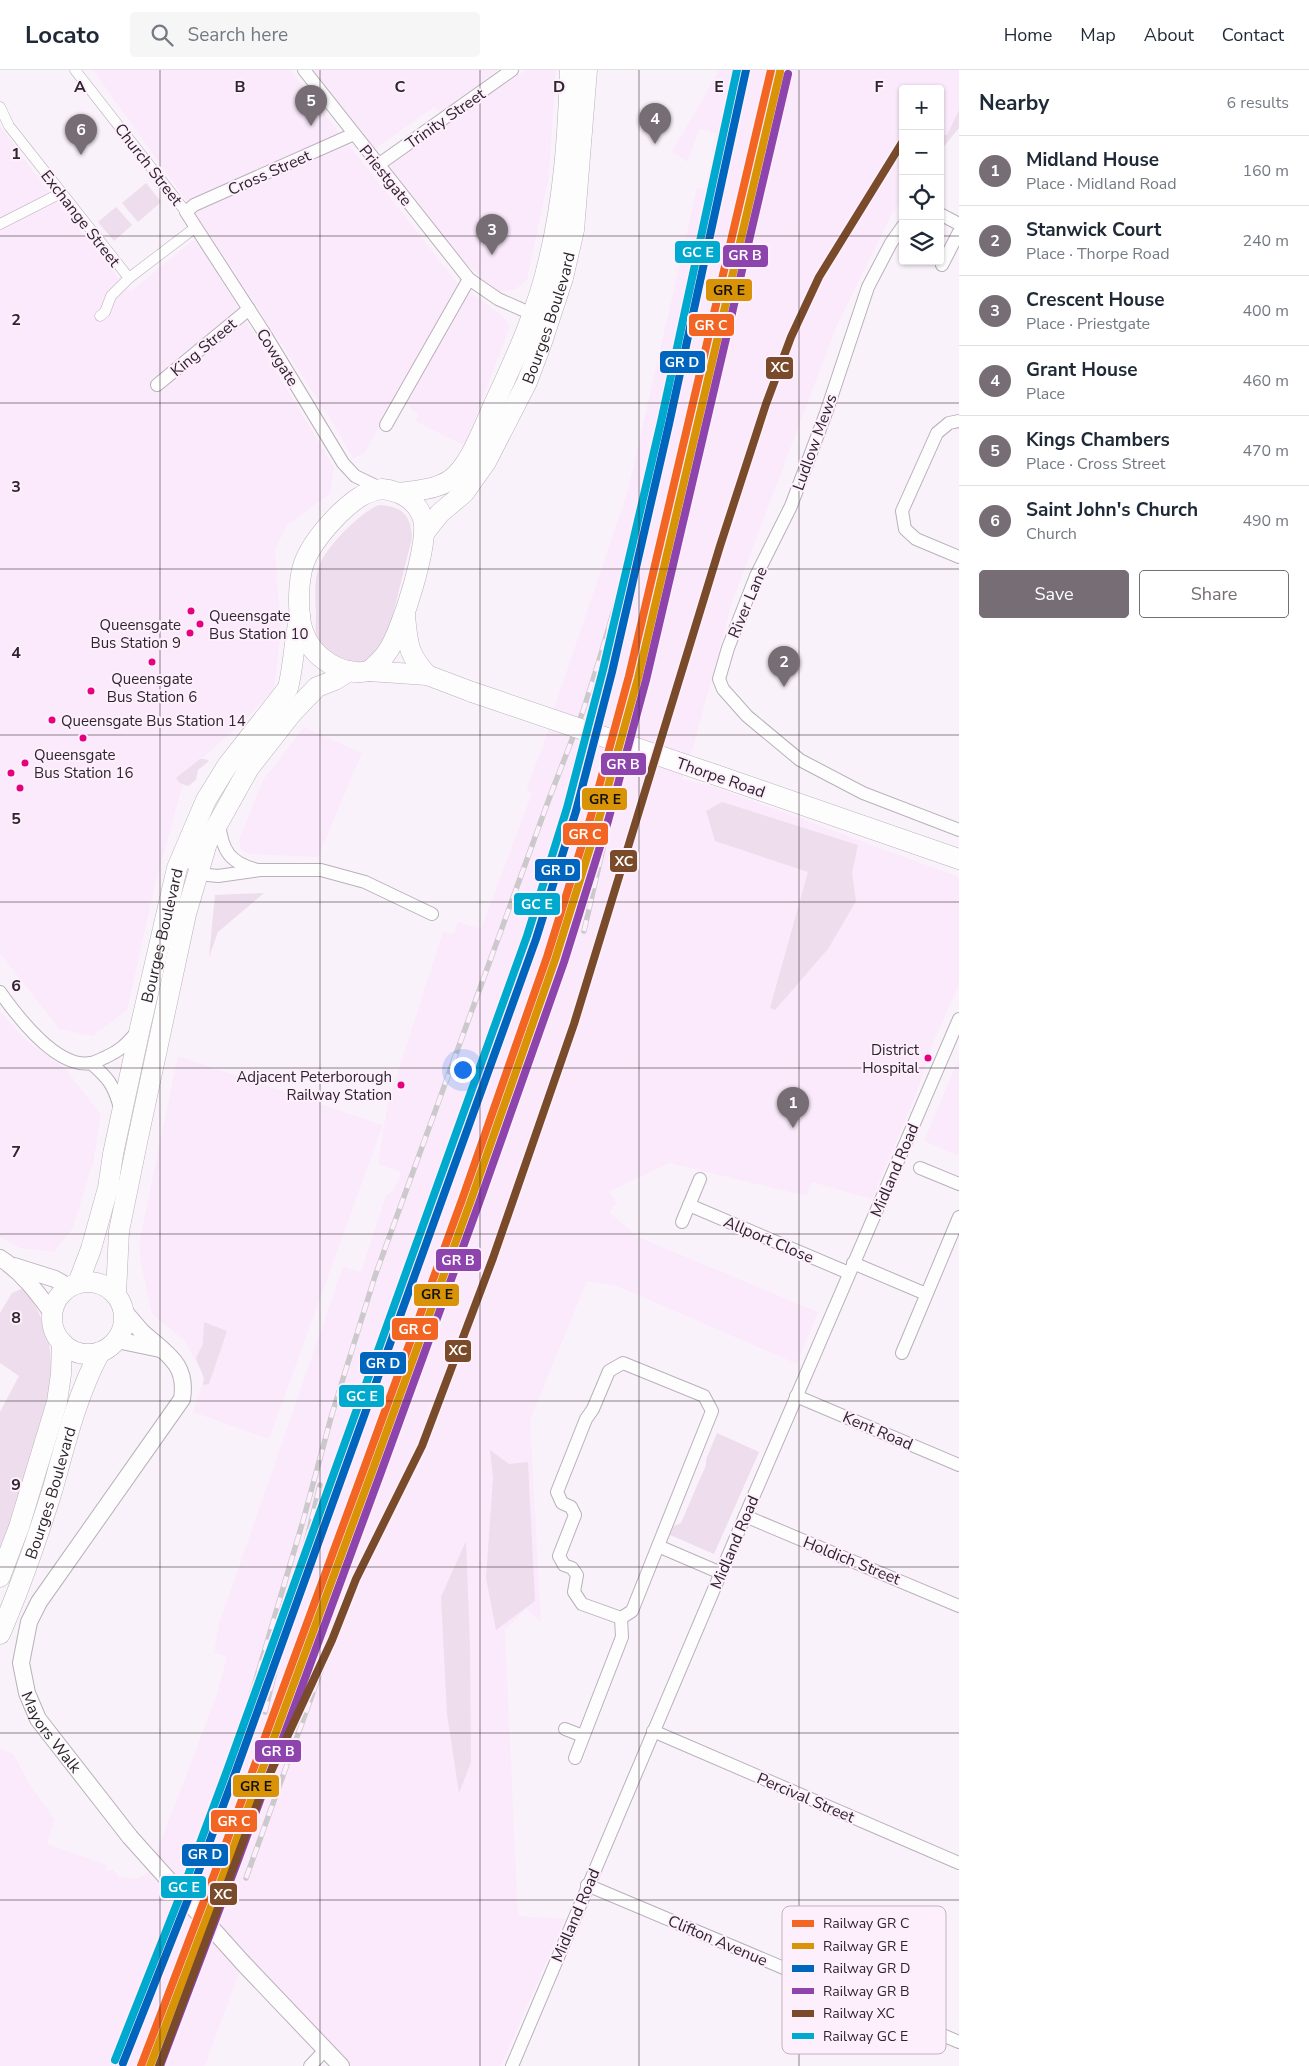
<!DOCTYPE html>
<meta charset="utf-8">
<style>
:root{--surface:#fff;--page:#f6f6f7;--text:#1f2937;--muted:#747a83;--line:#e0e1e3;--accent:#766d75}
body{margin:0;font-family:"Nunito Sans",sans-serif;background:var(--page);color:var(--text)}
.controls{position:absolute;right:15px;top:15px;display:grid;overflow:hidden;border-radius:5px;box-shadow:0 1px 4px #0004}
.controls button{width:45px;height:45px;display:grid;place-items:center;padding:0;border:0;border-bottom:1px solid var(--line);background:var(--surface);color:var(--text);font:25px sans-serif}
.you{position:absolute;left:462px;top:999px;width:18px;height:18px;margin:-12px;border:4px solid #fff;border-radius:50%;background:#1a73e8;box-shadow:0 0 0 8px #1a73e833}
.badge{display:grid;place-items:center;width:32px;height:32px;border-radius:50%;background:var(--accent);color:#fff;font-size:16px;font-weight:700}
.pin{position:absolute;translate:-50% -41px;filter:drop-shadow(0 1px 2px #0008)}
.pin::after{content:'';position:absolute;top:26px;width:18px;height:15px;background:inherit;clip-path:polygon(0 0,100% 0,50% 100%)}
.list{margin:0;padding:0;list-style:none}
h2{display:flex;justify-content:space-between;align-items:center;height:65px;margin:0;padding:0 20px;font-size:21px}
h2 small{font-size:16px;font-weight:400;color:var(--muted)}
.list li{display:grid;grid-template-columns:32px 1fr auto;gap:15px;align-items:center;box-sizing:border-box;height:70px;padding:0 20px;border-top:1px solid var(--line)}
.list b{display:block;font-size:19px;white-space:nowrap}
.list p{margin:0;font-size:16px;white-space:nowrap;color:var(--muted)}
.list em{font-size:16px;font-style:normal;color:var(--muted)}
.actions{display:flex;gap:10px;padding:15px 20px}
.actions a{flex:1;padding:11px 0;border:1px solid var(--accent);border-radius:5px;text-align:center;font-size:18px;color:var(--accent)}
.actions .main{background:var(--accent);color:#fff}
.icon{flex:none;width:28px;height:28px;fill:none;stroke:currentColor;stroke-width:2;stroke-linecap:round;stroke-linejoin:round}
.map{position:relative;flex:none;width:959px;height:1996px;overflow:hidden}
header{display:flex;align-items:center;gap:30px;box-sizing:border-box;height:70px;padding:0 25px;background:var(--surface);border-bottom:1px solid var(--line)}
header strong{font-size:24px}
nav{display:flex;gap:28px;margin-inline-start:auto;font-size:18px}
.search{width:350px;height:45px;background:var(--page);display:flex;align-items:center;gap:12px;box-sizing:border-box;padding:0 18px;border-radius:5px;color:var(--muted);font-size:19px}
main{display:flex}
aside{flex:1;background:var(--surface)}
.map>svg:first-child{display:block}
</style>
<header>
<strong>Locato</strong>
<div class="search"><svg class="icon" aria-label="search" viewBox="0 0 24 24"><circle cx="10" cy="10" r="6"/><path d="M15 15l6 6"/></svg>Search here</div>
<nav><a>Home</a><a>Map</a><a>About</a><a>Contact</a></nav>
</header>
<main>
<div class="map">
<svg width="959" height="1996" viewBox="0 0 959 1996">
<rect width="100%" height="100%" fill="#faf2fa"/>
<g fill="#fbeafb">
<polygon points="93,0 290,0 458,214 364,384 353,388 331,350 202,153"/>
<polygon points="309,0 498,0 442,43 434,37 372,81"/>
<polygon points="526,0 556,0 549,106 527,210 516,219 497,222 444,173 389,103 394,88"/>
<polygon points="719,0 959,0 959,40 940,81 940,19 903,19 903,129 892,144 837,255 732,533 694,674 682,709 712,716 956,806 959,810 959,914 933,973 915,1027 872,1129 812,1112 807,1126 669,1093 609,1122 617,1133 612,1137 610,1143 638,1167 818,1242 797,1294 617,1216 587,1211 530,1350 541,1552 526,1539 505,1560 518,1846 565,1849 501,1996 333,1996 244,1906 247,1881 205,1996 0,1996 0,1679 13,1684 32,1718 55,1750 47,1774 108,1795 106,1802 113,1799 119,1807 137,1809 149,1802 215,1630 227,1587 214,1583 219,1554 343,1197 361,1202 386,1125 394,1120 401,1102 378,1094 387,1036 443,862 454,864 458,852 481,859 532,723 526,720 546,667 555,636 628,420 697,118 705,119 714,83 712,82 716,63 699,59 688,92 672,82"/>
<polygon points="0,56 44,116 130,222 192,171 198,171 334,397 330,424 287,455 275,480 281,561 274,619 245,650 186,703 156,811 127,940 93,966 59,959 0,883"/>
<polygon points="472,224 500,244 510,256 465,376 415,351 419,344 412,340 407,331 465,226"/>
<polygon points="304,657 362,683 318,787 249,784 241,780 239,770 263,710"/>
<polygon points="0,941 29,973 64,997 101,1045 94,1089 73,1158 54,1182 20,1178 0,1167"/>
<polygon points="178,986 383,1055 269,1369 193,1342 204,1308 185,1271 152,1244 141,1194 139,1173"/>
<polygon points="959,988 959,1086 924,1071"/>
</g>
<g fill="#eedded">
<polygon points="959,40 959,58 940,81 940,65 947,65"/>
<polygon points="146,113 161,132 138,152 122,133"/>
<polygon points="116,137 132,155 114,171 98,152"/>
<path d="M379 435C402 436 411 445 412 468L389 560C377 587 368 600 338 587 330 584 322 578 318 570 314 563 316 551 316 543 315 527 314 509 320 494 327 476 361 442 379 435Z"/>
<polygon points="200,689 205,689 209,691 198,700 196,710 188,716 180,713 176,708"/>
<polygon points="722,732 858,775 852,803 856,831 828,879 775,940 770,938 808,802 715,771 706,741"/>
<polygon points="264,823 218,862 209,887 215,825"/>
<path d="M24 1218C67 1278 51 1328 30 1393 20 1424 10 1454 0 1485V1342L19 1306 0 1293V1243L12 1223Z"/>
<polygon points="204,1252 227,1261 209,1314 203,1315 204,1308 196,1288 203,1274"/>
<polygon points="717,1363 759,1382 714,1484 670,1465 674,1456 681,1453 706,1395 706,1390"/>
<polygon points="490,1380 509,1394 528,1392 535,1531 496,1560 486,1508 493,1408"/>
<polygon points="466,1471 470,1576 471,1692 459,1723 447,1644 441,1527"/>
</g>
<g fill="none" stroke-linecap="round" stroke-linejoin="round">
<defs>
<g id="pedestrian">
<polyline points="75,0 186,142"/>
<polyline points="0,37 9,56 129,208"/>
<polyline points="0,154 61,123"/>
<polyline points="100,246 105,242 111,226 129,208 196,157"/>
</g>
<g id="minor">
<polyline points="304,0 469,209 498,229 532,244"/>
<polyline points="354,64 194,135 186,142 263,261 343,393 355,406 382,419"/>
<polyline points="378,95 512,0"/>
<polyline points="940,144 959,154"/>
<polyline points="903,156 891,173 868,217 826,343 791,436 756,506 728,578 719,609 723,619 747,646 800,690 863,723 959,760"/>
<polyline points="942,195 959,162"/>
<polyline points="157,315 249,239"/>
<polyline points="959,351 949,353 937,363 902,441 905,459 916,469 959,487"/>
<polyline points="386,355 469,209"/>
<path d="M219 753C222 780 229 793 258 800"/>
<polyline points="187,775 188,785 198,804 218,806 260,800 321,800 365,812 432,844"/>
<path d="M0 922C17 946 57 999 91 993 96 992 101 989 106 987 119 981 126 975 135 964"/>
<path d="M91 993C108 1008 114 1015 120 1038"/>
<polyline points="920,1098 959,1114"/>
<polyline points="689,1135 849,1203"/>
<polyline points="682,1152 700,1109"/>
<polyline points="853,1193 926,1224"/>
<polyline points="902,1283 959,1147"/>
<polyline points="796,1326 959,1395"/>
<polyline points="745,1446 959,1536"/>
<polyline points="658,1476 632,1541 621,1548 582,1534 574,1522 577,1505 572,1498 564,1495 559,1486 575,1445 571,1437 562,1433 557,1422 586,1349 593,1339 609,1301 623,1293 704,1326 712,1341 658,1476 721,1503"/>
<polyline points="565,1659 583,1666"/>
<polyline points="653,1661 959,1793"/>
<polyline points="575,1688 622,1567 621,1548"/>
<polyline points="587,1815 959,1972"/>
<polyline points="310,1996 326,1979"/>
<polyline points="512,1996 745,1446 959,949"/>
</g>
<g id="tertiary">
<path d="M0 1188C22 1202 37 1222 52 1243"/>
<polyline points="14,1196 55,1209 69,1217"/>
<path id="s1" d="M124 1241C130 1248 136 1255 142 1262 165 1283 188 1293 182 1329L39 1532 29 1552 21 1593 27 1623 38 1649 130 1767"/>
<polyline points="117,1270 160,1279"/>
<polyline points="243,1893 341,1996"/>
</g>
<g id="primary">
<path d="M382 419C400 421 417 430 423 449 430 471 402 560 388 581 383 589 376 595 369 601 342 607 312 588 303 561 297 544 298 510 304 493 311 474 326 457 340 443 353 431 363 422 382 419Z"/>
<path d="M400 423C419 420 444 419 457 404 472 389 485 354 494 334 516 287 538 239 549 189 564 127 568 63 570 0"/>
<path id="s2" d="M425 462 440 443 464 423 486 392 527 312 542 272 563 208 574 160 587 0"/>
<path d="M405 546C408 573 407 583 427 605"/>
<polyline points="369,601 427,605 472,622"/>
<polyline points="716,705 959,789"/>
<circle cx="88" cy="1248" r="36"/>
<path id="s3" d="M78 1213 91 1179 108 1118 113 1084 140 958 177 798 206 730 227 696 288 618C294 594 294 569 300 545"/>
<polyline points="116,1224 119,1161 138,1068 186,844 207,773 249,698 292,643 317,617 335,610 349,601"/>
<polyline points="0,1507 19,1457 57,1332 61,1304 62,1272"/>
<path id="s4" d="M0 1564C20 1518 38 1466 53 1418 66 1371 77 1325 100 1282"/>
</g>
</defs>
<use href="#pedestrian" stroke="#b9b1b9" stroke-width="11"/>
<use href="#minor" stroke="#b9b1b9" stroke-width="14"/>
<use href="#tertiary" stroke="#b9b1b9" stroke-width="18"/>
<use href="#primary" stroke="#b9b1b9" stroke-width="21"/>
<use href="#pedestrian" stroke="#fefdfe" stroke-width="10"/>
<use href="#minor" stroke="#fefdfe" stroke-width="12"/>
<use href="#tertiary" stroke="#fefdfe" stroke-width="16"/>
<use href="#primary" stroke="#fefdfe" stroke-width="20"/>
<defs>
<g id="rail">
<polyline points="692,390 780,0"/>
<polyline points="584,861 618,713"/>
<polyline points="265,1642 320,1415"/>
<polyline points="246,1808 332,1570"/>
<polyline points="121,1996 190,1813 230,1697 303,1451 332,1344 375,1206 549,729 583,641 597,597 627,496 663,356 745,0"/>
</g>
</defs>
<use href="#rail" stroke="#ccc9cc" stroke-width="5.5"/>
<use href="#rail" stroke="#feeffd" stroke-width="4" stroke-dasharray="11" stroke-linecap="butt"/>
<defs>
<polyline id="tertiary-bridge" points="130,1767 243,1893"/>
<polyline id="primary-bridge" points="472,622 716,705"/>
</defs>
<use href="#tertiary-bridge" stroke="#b9b1b9" stroke-width="18" stroke-linecap="butt"/>
<use href="#primary-bridge" stroke="#b9b1b9" stroke-width="21" stroke-linecap="butt"/>
<use href="#tertiary-bridge" stroke="#fefdfe" stroke-width="16"/>
<use href="#primary-bridge" stroke="#fefdfe" stroke-width="20"/>
<defs>
<polyline id="rail-1" points="141,1996 222,1784 365,1396 463,1127 547,887 591,746 629,606 771,0"/>
<polyline id="rail-2" points="150,1996 230,1787 373,1399 471,1130 555,890 599,749 638,608 780,2"/>
<polyline id="rail-3" points="123,1993 192,1819 236,1701 536,869 576,741 612,602 669,354 746,0"/>
<polyline id="rail-4" points="160,1996 238,1790 381,1402 479,1133 564,892 608,751 646,610 788,4"/>
<polyline id="rail-5" points="159,1996 262,1721 332,1570 356,1509 422,1376 493,1188 574,954 720,476 766,334 791,267 819,207 903,71"/>
<polyline id="rail-6" points="115,1990 184,1816 228,1698 527,866 567,738 603,600 661,352 737,0"/>
</defs>
<use href="#rail-1" stroke="#feeffd" stroke-width="11"/>
<use href="#rail-2" stroke="#feeffd" stroke-width="11"/>
<use href="#rail-3" stroke="#feeffd" stroke-width="11"/>
<use href="#rail-4" stroke="#feeffd" stroke-width="11"/>
<use href="#rail-5" stroke="#feeffd" stroke-width="11"/>
<use href="#rail-6" stroke="#feeffd" stroke-width="11"/>
<use href="#rail-1" stroke="#f26522" stroke-width="8"/>
<use href="#rail-2" stroke="#d99307" stroke-width="8"/>
<use href="#rail-3" stroke="#0065bd" stroke-width="8"/>
<use href="#rail-4" stroke="#8e44ad" stroke-width="8"/>
<use href="#rail-5" stroke="#7a4b2a" stroke-width="8"/>
<use href="#rail-6" stroke="#00a9ce" stroke-width="8"/>
</g>
<path fill="none" stroke="#2f252e" stroke-width="1" stroke-opacity="0.55" d="M160 0V1996M320 0V1996M480 0V1996M639 0V1996M799 0V1996M0 166H903M940 166H959M0 333H959M0 499H959M0 665H959M0 832H959M0 998H959M0 1164H959M0 1331H959M0 1497H959M0 1663H959M0 1830H959"/>
<g fill="#e5007d" stroke="#feeffd" stroke-width="2">
<circle cx="191" cy="541" r="4.5"/>
<circle cx="200" cy="554" r="4.5"/>
<circle cx="190" cy="563" r="4.5"/>
<circle cx="152" cy="592" r="4.5"/>
<circle cx="91" cy="621" r="4.5"/>
<circle cx="52" cy="650" r="4.5"/>
<circle cx="83" cy="668" r="4.5"/>
<circle cx="25" cy="693" r="4.5"/>
<circle cx="11" cy="703" r="4.5"/>
<circle cx="20" cy="718" r="4.5"/>
<circle cx="928" cy="988" r="4.5"/>
<circle cx="401" cy="1015" r="4.5"/>
</g>
<g text-anchor="middle" stroke-width="4" stroke-linejoin="round" paint-order="stroke">
<g font-size="15" fill="#2f252e" stroke="#feeffd" text-anchor="start">
<text x="209" y="551">Queensgate<tspan x="209" dy="18">Bus Station 10</tspan></text>
<text x="181" y="560" text-anchor="end">Queensgate<tspan x="181" dy="18">Bus Station 9</tspan></text>
<text x="152" y="614" text-anchor="middle">Queensgate<tspan x="152" dy="18">Bus Station 6</tspan></text>
<text x="61" y="656">Queensgate Bus Station 14</text>
<text x="34" y="690">Queensgate<tspan x="34" dy="18">Bus Station 16</tspan></text>
<text x="919" y="985" text-anchor="end">District<tspan x="919" dy="18">Hospital</tspan></text>
<text x="392" y="1012" text-anchor="end">Adjacent Peterborough<tspan x="392" dy="18">Railway Station</tspan></text>
</g>
<g font-size="16" fill="#2f252e" stroke="#feeffd">
<text transform="translate(445 48) rotate(-35)" y="6">Trinity Street</text>
<text transform="translate(149 94) rotate(52)" y="6">Church Street</text>
<text transform="translate(269 102) rotate(-24)" y="6">Cross Street</text>
<text transform="translate(386 105) rotate(51)" y="6">Priestgate</text>
<text transform="translate(81 148) rotate(52)" y="6">Exchange Street</text>
<text dy="6" stroke="none"><textPath href="#s2" startOffset="251">Bourges Boulevard</textPath></text>
<text transform="translate(203 277) rotate(-40)" y="6">King Street</text>
<text transform="translate(278 287) rotate(58)" y="6">Cowgate</text>
<text transform="translate(814 372) rotate(-70)" y="6">Ludlow Mews</text>
<text transform="translate(747 532) rotate(-67)" y="6">River Lane</text>
<text transform="translate(721 707) rotate(19)" y="6">Thorpe Road</text>
<text dy="6" stroke="none"><textPath href="#s3" startOffset="358">Bourges Boulevard</textPath></text>
<text transform="translate(894 1100) rotate(-67)" y="6">Midland Road</text>
<text transform="translate(769 1169) rotate(23)" y="6">Allport Close</text>
<text transform="translate(878 1360) rotate(23)" y="6">Kent Road</text>
<text dy="6" stroke="none"><textPath href="#s4" startOffset="150">Bourges Boulevard</textPath></text>
<text transform="translate(734 1472) rotate(-67)" y="6">Midland Road</text>
<text transform="translate(852 1490) rotate(22)" y="6">Holdich Street</text>
<text dy="6" stroke="none"><textPath href="#s1" startOffset="500">Mayors Walk</textPath></text>
<text transform="translate(806 1727) rotate(23)" y="6">Percival Street</text>
<text transform="translate(575 1845) rotate(-67)" y="6">Midland Road</text>
<text transform="translate(718 1870) rotate(23)" y="6">Clifton Avenue</text>
</g>
</g>
<rect x="782" y="1836" width="164" height="148" rx="8" fill="#feeffd" stroke="#c0b2bf" stroke-width="1"/>
<rect x="792" y="1850" width="22" height="7" fill="#f26522"/>
<rect x="792" y="1873" width="22" height="6" fill="#d99307"/>
<rect x="792" y="1895" width="22" height="7" fill="#0065bd"/>
<rect x="792" y="1918" width="22" height="6" fill="#8e44ad"/>
<rect x="792" y="1940" width="22" height="7" fill="#7a4b2a"/>
<rect x="792" y="1963" width="22" height="6" fill="#00a9ce"/>
<g font-size="14" fill="#2f252e">
<text x="823" y="1858">Railway GR C</text>
<text x="823" y="1881">Railway GR E</text>
<text x="823" y="1903">Railway GR D</text>
<text x="823" y="1926">Railway GR B</text>
<text x="823" y="1948">Railway XC</text>
<text x="823" y="1971">Railway GC E</text>
</g>
<g font-size="16" text-anchor="middle" font-weight="bold" fill="#2f252e" stroke="#feeffd" stroke-width="4" stroke-linejoin="round" paint-order="stroke">
<text x="80" y="22">A</text>
<text x="240" y="22">B</text>
<text x="400" y="22">C</text>
<text x="559" y="22">D</text>
<text x="719" y="22">E</text>
<text x="879" y="22">F</text>
<text x="16" y="89">1</text>
<text x="16" y="255">2</text>
<text x="16" y="422">3</text>
<text x="16" y="588">4</text>
<text x="16" y="754">5</text>
<text x="16" y="921">6</text>
<text x="16" y="1087">7</text>
<text x="16" y="1253">8</text>
<text x="16" y="1420">9</text>
</g>
<g stroke="#feeffd" stroke-width="2">
<rect x="674" y="170" width="47" height="24" rx="5" fill="#00a9ce"/>
<rect x="722" y="174" width="47" height="24" rx="5" fill="#8e44ad"/>
<rect x="705" y="208" width="48" height="24" rx="5" fill="#d99307"/>
<rect x="688" y="243" width="47" height="24" rx="5" fill="#f26522"/>
<rect x="659" y="280" width="47" height="24" rx="5" fill="#0065bd"/>
<rect x="765" y="286" width="29" height="24" rx="5" fill="#7a4b2a"/>
<rect x="600" y="682" width="47" height="24" rx="5" fill="#8e44ad"/>
<rect x="581" y="717" width="47" height="24" rx="5" fill="#d99307"/>
<rect x="562" y="752" width="47" height="24" rx="5" fill="#f26522"/>
<rect x="609" y="779" width="29" height="24" rx="5" fill="#7a4b2a"/>
<rect x="534" y="788" width="47" height="24" rx="5" fill="#0065bd"/>
<rect x="513" y="822" width="48" height="24" rx="5" fill="#00a9ce"/>
<rect x="435" y="1178" width="47" height="24" rx="5" fill="#8e44ad"/>
<rect x="413" y="1213" width="47" height="24" rx="5" fill="#d99307"/>
<rect x="391" y="1247" width="48" height="24" rx="5" fill="#f26522"/>
<rect x="444" y="1269" width="28" height="24" rx="5" fill="#7a4b2a"/>
<rect x="359" y="1281" width="48" height="24" rx="5" fill="#0065bd"/>
<rect x="338" y="1314" width="47" height="24" rx="5" fill="#00a9ce"/>
<rect x="254" y="1669" width="48" height="24" rx="5" fill="#8e44ad"/>
<rect x="232" y="1704" width="48" height="24" rx="5" fill="#d99307"/>
<rect x="210" y="1739" width="48" height="24" rx="5" fill="#f26522"/>
<rect x="181" y="1773" width="48" height="24" rx="5" fill="#0065bd"/>
<rect x="160" y="1805" width="47" height="24" rx="5" fill="#00a9ce"/>
<rect x="209" y="1812" width="29" height="24" rx="5" fill="#7a4b2a"/>
</g>
<g font-size="14" text-anchor="middle" font-weight="bold" fill="#fff">
<text x="698" y="187">GC E</text>
<text x="745" y="190">GR B</text>
<text x="711" y="260">GR C</text>
<text x="682" y="297">GR D</text>
<text x="780" y="302">XC</text>
<text x="623" y="699">GR B</text>
<text x="585" y="769">GR C</text>
<text x="624" y="796">XC</text>
<text x="558" y="805">GR D</text>
<text x="537" y="839">GC E</text>
<text x="458" y="1195">GR B</text>
<text x="415" y="1264">GR C</text>
<text x="458" y="1285">XC</text>
<text x="383" y="1298">GR D</text>
<text x="362" y="1331">GC E</text>
<text x="278" y="1686">GR B</text>
<text x="234" y="1756">GR C</text>
<text x="205" y="1789">GR D</text>
<text x="184" y="1822">GC E</text>
<text x="223" y="1829">XC</text>
</g>
<g font-size="14" text-anchor="middle" font-weight="bold" fill="#111">
<text x="729" y="225">GR E</text>
<text x="605" y="734">GR E</text>
<text x="437" y="1229">GR E</text>
<text x="256" y="1721">GR E</text>
</g>
</svg>
<div class="controls">
<button>+</button>
<button>−</button>
<button><svg class="icon" aria-label="locate" viewBox="0 0 24 24"><circle cx="12" cy="12" r="6"/><path d="M12 2v4M12 18v4M2 12h4M18 12h4"/></svg></button>
<button><svg class="icon" aria-label="layers" viewBox="0 0 24 24"><path d="M12 4l9 5-9 5-9-5zM3 14l9 5 9-5"/></svg></button>
</div>
<div class="you"></div>
<div class="pin badge" style="left:793px;top:1058px">1</div>
<div class="pin badge" style="left:784px;top:617px">2</div>
<div class="pin badge" style="left:492px;top:185px">3</div>
<div class="pin badge" style="left:655px;top:74px">4</div>
<div class="pin badge" style="left:311px;top:56px">5</div>
<div class="pin badge" style="left:81px;top:85px">6</div>
</div>
<aside>
<h2>Nearby<small>6 results</small></h2>
<ul class="list">
<li><span class="badge">1</span><div><b>Midland House</b><p>Place · Midland Road</p></div><em>160 m</em></li>
<li><span class="badge">2</span><div><b>Stanwick Court</b><p>Place · Thorpe Road</p></div><em>240 m</em></li>
<li><span class="badge">3</span><div><b>Crescent House</b><p>Place · Priestgate</p></div><em>400 m</em></li>
<li><span class="badge">4</span><div><b>Grant House</b><p>Place</p></div><em>460 m</em></li>
<li><span class="badge">5</span><div><b>Kings Chambers</b><p>Place · Cross Street</p></div><em>470 m</em></li>
<li><span class="badge">6</span><div><b>Saint John's Church</b><p>Church</p></div><em>490 m</em></li>
</ul>
<div class="actions"><a class="main">Save</a><a>Share</a></div>
</aside>
</main>
